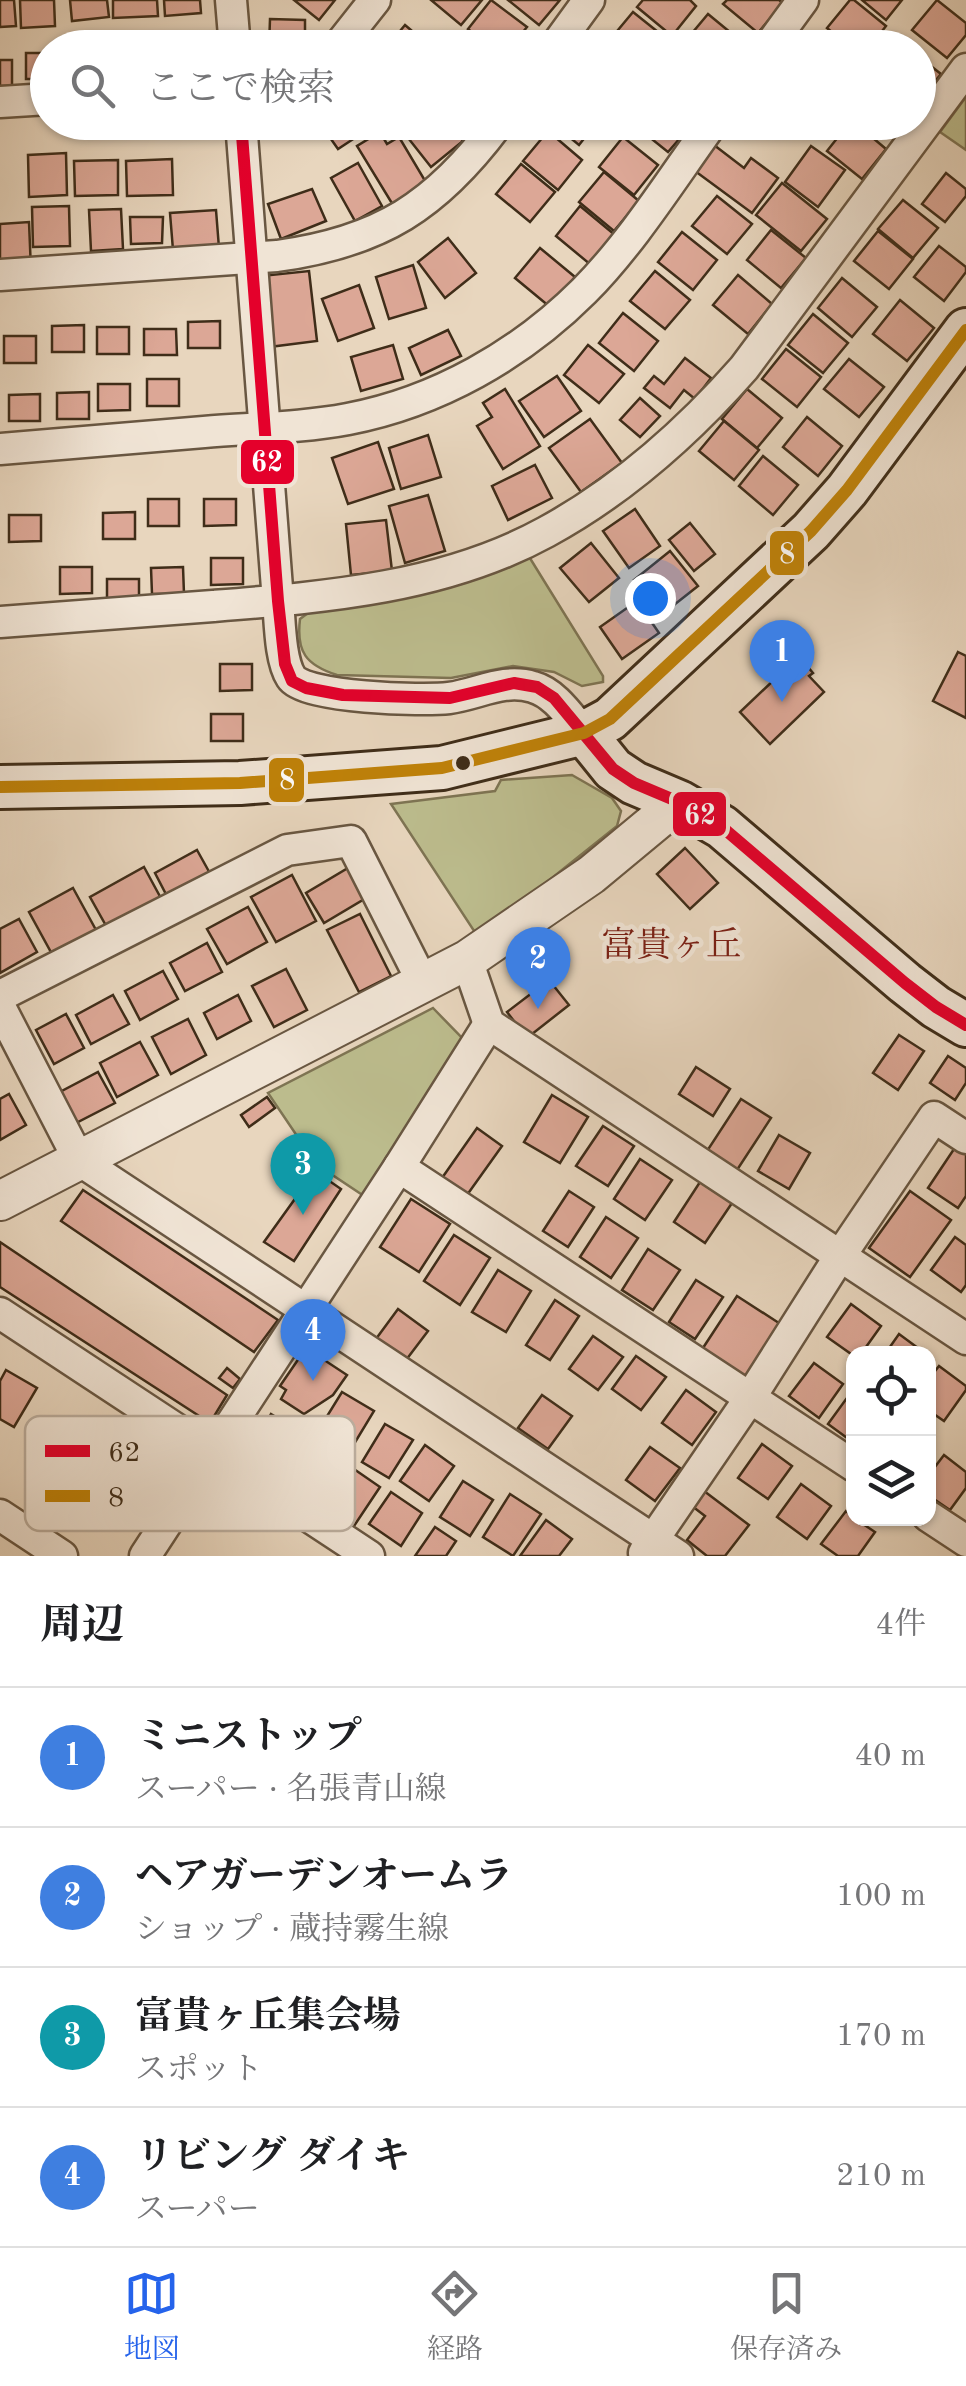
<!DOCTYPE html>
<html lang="ja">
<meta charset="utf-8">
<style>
:root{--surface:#fff;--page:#f2f2f2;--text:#202124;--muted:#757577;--line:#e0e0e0;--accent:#2563eb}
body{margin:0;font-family:"Old Standard TT","Noto Serif JP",serif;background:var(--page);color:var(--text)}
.controls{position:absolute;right:30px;bottom:30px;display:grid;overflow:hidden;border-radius:20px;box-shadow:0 2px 8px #0004}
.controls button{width:90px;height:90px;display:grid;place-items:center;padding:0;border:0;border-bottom:2px solid var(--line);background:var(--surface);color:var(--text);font:50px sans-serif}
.you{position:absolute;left:650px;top:598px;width:35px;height:35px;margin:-25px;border:8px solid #fff;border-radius:50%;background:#1a73e8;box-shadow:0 0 0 15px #1a73e833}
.badge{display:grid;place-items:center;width:65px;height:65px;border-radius:50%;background:var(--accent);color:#fff;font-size:32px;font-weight:700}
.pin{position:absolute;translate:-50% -82px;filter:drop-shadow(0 2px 5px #0008)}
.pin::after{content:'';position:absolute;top:52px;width:35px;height:30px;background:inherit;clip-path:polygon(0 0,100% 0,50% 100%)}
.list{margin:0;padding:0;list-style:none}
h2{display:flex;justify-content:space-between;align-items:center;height:130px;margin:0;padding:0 40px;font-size:42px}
h2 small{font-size:32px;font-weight:400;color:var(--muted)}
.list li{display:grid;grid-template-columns:65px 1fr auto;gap:30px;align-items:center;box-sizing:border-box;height:140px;padding:0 40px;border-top:2px solid var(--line)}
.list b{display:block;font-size:38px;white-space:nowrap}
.list p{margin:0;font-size:32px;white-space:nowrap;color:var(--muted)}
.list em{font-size:32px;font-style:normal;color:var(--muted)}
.icon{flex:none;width:55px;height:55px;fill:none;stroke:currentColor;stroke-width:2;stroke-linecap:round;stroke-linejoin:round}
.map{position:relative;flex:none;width:966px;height:1556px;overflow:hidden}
.search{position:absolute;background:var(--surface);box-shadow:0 2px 8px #0004;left:30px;right:30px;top:30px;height:110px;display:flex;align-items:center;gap:25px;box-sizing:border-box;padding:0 35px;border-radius:55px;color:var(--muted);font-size:38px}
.sheet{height:690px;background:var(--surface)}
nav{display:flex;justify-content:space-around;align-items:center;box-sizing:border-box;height:140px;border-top:2px solid var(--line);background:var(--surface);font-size:28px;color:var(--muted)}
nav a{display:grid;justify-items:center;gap:5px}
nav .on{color:var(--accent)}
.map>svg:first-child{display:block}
</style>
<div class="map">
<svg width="966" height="1556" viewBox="0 0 966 1556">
<rect width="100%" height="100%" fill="#e8d6be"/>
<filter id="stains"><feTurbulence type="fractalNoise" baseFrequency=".002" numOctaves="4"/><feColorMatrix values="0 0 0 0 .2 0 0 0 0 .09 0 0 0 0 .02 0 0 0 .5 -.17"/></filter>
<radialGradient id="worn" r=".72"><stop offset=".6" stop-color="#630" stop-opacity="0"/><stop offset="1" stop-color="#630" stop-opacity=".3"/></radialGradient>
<g fill="#bcbc8d" stroke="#7e7453" stroke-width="2.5">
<polygon points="966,97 966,150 940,132"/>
<path d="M528 555 603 676V682L582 686 554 672 513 666 451 678 337 675C306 665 296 652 300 619L308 613 375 603Z"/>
<polygon points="572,775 612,798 621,811 617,826 478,937 391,804 495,791 501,780"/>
<polygon points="433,1008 464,1040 364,1196 316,1164 268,1093"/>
</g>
<g fill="#dca796" stroke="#3f2d19" stroke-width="2.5">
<polygon points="0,0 14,0 16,26 0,27"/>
<polygon points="20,0 54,0 55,26 21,28"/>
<polygon points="70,0 107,0 109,17 72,21"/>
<polygon points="113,0 157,0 158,16 113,18"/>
<polygon points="164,0 200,0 201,13 165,16"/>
<polygon points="294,0 335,0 319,20"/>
<polygon points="431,0 482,0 461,25"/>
<polygon points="491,0 527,27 510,48 491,48 468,29"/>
<polygon points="508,0 560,0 539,25"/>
<polygon points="643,0 690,0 696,6 672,36 637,7"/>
<polygon points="727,0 779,0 783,3 758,33 723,4"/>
<polygon points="850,0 854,0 886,26 869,48 851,48 827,28"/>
<polygon points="862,0 902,0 886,20"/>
<polygon points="937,0 966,23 966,35 947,58 912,30"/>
<polygon points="633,12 668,40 662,48 616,48 608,42"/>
<polygon points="708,14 742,42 738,48 687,48 683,44"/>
<polygon points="270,19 305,20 305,48 269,48"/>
<polygon points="405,25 432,48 386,48"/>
<rect x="26" y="53" width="22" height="26"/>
<polygon points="918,56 941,74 918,102"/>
<rect x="0" y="60" width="12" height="26"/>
<polygon points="319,122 366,122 370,128 338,149"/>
<polygon points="421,122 448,122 463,141 431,167 405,134"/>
<polygon points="551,122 597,122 579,145"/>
<polygon points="635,122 692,122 693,123 668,152 633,124"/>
<polygon points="850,122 854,122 886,149 862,179 827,151"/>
<polygon points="548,131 582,160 558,190 523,161"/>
<polygon points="380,132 387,144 399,137 427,184 393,205 357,146"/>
<polygon points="623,137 658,165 634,195 599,167"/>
<polygon points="714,145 744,168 751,158 778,178 752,213 695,171"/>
<polygon points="811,146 845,170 818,207 785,182"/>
<polygon points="66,153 67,195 29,197 28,155"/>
<polygon points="172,159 173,195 127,196 126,161"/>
<polygon points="118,160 118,195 75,196 74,161"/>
<polygon points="358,163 382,206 355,221 331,178"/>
<polygon points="521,164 555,192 530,222 496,194"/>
<polygon points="604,172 639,201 614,231 579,202"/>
<polygon points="946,173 966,189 966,196 945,222 922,204"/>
<polygon points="782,183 827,219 801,251 756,215"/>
<polygon points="312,189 326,221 281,239 268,204"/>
<polygon points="717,196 752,224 727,254 692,226"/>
<polygon points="903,200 938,228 913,258 878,229"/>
<polygon points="69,206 70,246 33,247 32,207"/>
<polygon points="580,206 615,235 591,265 556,236"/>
<polygon points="121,209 123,249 91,251 89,210"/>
<polygon points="216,210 219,248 173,250 170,213"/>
<polygon points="130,217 163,217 162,243 131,244"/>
<polygon points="29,222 31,270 0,272 0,224"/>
<polygon points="771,230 806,258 781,288 747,260"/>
<polygon points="878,231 913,259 889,289 854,261"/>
<polygon points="682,232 717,260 693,290 658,262"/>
<polygon points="448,238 476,273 445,298 418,262"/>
<polygon points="939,246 966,267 966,272 944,301 914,277"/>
<polygon points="540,248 575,277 550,307 515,278"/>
<polygon points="413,265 426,308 389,319 376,277"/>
<polygon points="309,271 317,341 269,347 261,276"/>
<polygon points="655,271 690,300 665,329 630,301"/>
<polygon points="738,275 772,304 748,334 713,305"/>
<polygon points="842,278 877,307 852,337 818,308"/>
<polygon points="359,285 374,328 338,341 322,299"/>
<polygon points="900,300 934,328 907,361 873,334"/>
<polygon points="623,313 658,341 634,371 599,343"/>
<polygon points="813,314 848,343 823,373 788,345"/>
<polygon points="220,321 220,348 188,348 188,322"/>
<polygon points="84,325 84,352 52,352 52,326"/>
<rect x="97" y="327" width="32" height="27"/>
<polygon points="144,329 176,329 177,355 144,355"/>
<polygon points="448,330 461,356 421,375 409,348"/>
<rect x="4" y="336" width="32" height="27"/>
<polygon points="393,345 403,379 361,391 351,357"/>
<polygon points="588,345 624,374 599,403 564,375"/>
<polygon points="786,349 821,377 797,407 762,379"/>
<polygon points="685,358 711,378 695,399 684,390 670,408 644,388 654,376 664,384"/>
<polygon points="849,359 884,387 859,417 824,389"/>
<polygon points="557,376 581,411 544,437 519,401"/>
<rect x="147" y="379" width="32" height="27"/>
<polygon points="98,384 130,384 130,410 98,411"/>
<polygon points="505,389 540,446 503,469 477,426 492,417 483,403"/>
<polygon points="747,389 782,418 757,448 722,419"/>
<polygon points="89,392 89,419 57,419 57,393"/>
<polygon points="40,394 40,421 9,421 9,395"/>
<polygon points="640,398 660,416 640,437 620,420"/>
<polygon points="807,417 842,446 818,476 783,447"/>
<polygon points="590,419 622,463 581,492 549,448"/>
<polygon points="724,421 759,450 734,480 699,451"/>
<polygon points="428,435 441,477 401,489 389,448"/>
<polygon points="378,442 394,489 348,504 332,458"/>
<polygon points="763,456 798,485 773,515 739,486"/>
<polygon points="535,465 552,498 508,520 492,486"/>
<polygon points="428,495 445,551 405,563 389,506"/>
<rect x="148" y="499" width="31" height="27"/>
<polygon points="204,499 236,499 236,525 204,526"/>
<polygon points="635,509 660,546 629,568 603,531"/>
<polygon points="135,512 135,539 103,539 103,513"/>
<polygon points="9,515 41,515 41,541 9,542"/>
<polygon points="386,520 392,571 351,575 346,524"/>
<polygon points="690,523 715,554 694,571 669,540"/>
<polygon points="591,543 619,578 589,602 560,568"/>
<polygon points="670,551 698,586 660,616 634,580"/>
<polygon points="211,558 243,558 243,584 211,585"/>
<polygon points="60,567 92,567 92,593 60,594"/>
<polygon points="183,567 184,594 152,594 151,568"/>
<rect x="107" y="579" width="32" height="26"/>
<polygon points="637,601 659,633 622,659 600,627"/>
<polygon points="958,652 966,656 966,718 933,701"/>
<polygon points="802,660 813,673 809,676 824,692 770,744 740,712 794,661 798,664"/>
<polygon points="220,664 252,664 252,690 220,691"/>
<rect x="211" y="714" width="32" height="27"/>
<polygon points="685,848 718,883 690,909 657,874"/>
<polygon points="197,850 212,877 169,900 155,873"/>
<polygon points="144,867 163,902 109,931 90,897"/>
<polygon points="348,868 366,898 324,923 306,893"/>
<polygon points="292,875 316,921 276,942 251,897"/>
<polygon points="73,888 96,930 52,954 29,912"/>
<polygon points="248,907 267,942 227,964 207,929"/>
<polygon points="360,914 391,976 359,992 327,930"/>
<polygon points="19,919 37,952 0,973 0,929"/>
<polygon points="207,943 222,972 185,991 170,963"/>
<polygon points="286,969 307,1010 274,1027 252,986"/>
<polygon points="163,971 178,999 140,1020 125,991"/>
<polygon points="549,980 569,1005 527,1038 507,1012"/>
<polygon points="113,995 129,1024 91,1044 76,1015"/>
<polygon points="238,995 251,1021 217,1039 204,1013"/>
<polygon points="66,1014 84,1048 54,1064 36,1030"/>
<polygon points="188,1019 206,1055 171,1074 152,1037"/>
<polygon points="899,1035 924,1051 898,1090 873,1073"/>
<polygon points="140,1042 158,1075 117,1097 100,1063"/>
<polygon points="948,1056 966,1068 966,1083 955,1100 930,1083"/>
<polygon points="696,1067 730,1089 713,1116 679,1094"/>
<polygon points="98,1072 115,1103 74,1124 58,1093"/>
<polygon points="9,1094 26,1125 0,1140 0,1099"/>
<polygon points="552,1095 588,1117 560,1163 524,1142"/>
<polygon points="267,1097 275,1108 249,1127 241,1115"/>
<polygon points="741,1099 771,1118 737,1170 707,1151"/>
<polygon points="603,1126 634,1146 608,1186 576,1166"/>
<polygon points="477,1128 502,1146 467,1195 442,1178"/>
<polygon points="779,1135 810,1153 789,1189 758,1171"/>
<polygon points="958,1143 966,1149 966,1196 958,1208 928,1188"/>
<polygon points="640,1159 672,1180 645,1220 614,1199"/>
<polygon points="315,1171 341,1189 294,1261 264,1242"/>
<polygon points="700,1182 732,1203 705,1243 674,1222"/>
<polygon points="83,1190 278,1320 254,1352 61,1221"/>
<polygon points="569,1191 594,1207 568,1247 543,1231"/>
<polygon points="910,1191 951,1220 910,1277 869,1248"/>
<polygon points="411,1199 450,1224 419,1272 380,1247"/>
<polygon points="606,1217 638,1238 611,1278 580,1257"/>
<polygon points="454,1235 490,1258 460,1305 424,1281"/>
<polygon points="955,1237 966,1245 966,1285 961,1292 931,1270"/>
<polygon points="0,1242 227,1395 210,1423 0,1287"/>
<polygon points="648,1249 680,1270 653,1310 622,1290"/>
<polygon points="498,1270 531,1291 506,1332 472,1312"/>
<polygon points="696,1280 723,1297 695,1339 669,1322"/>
<polygon points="737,1296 782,1325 746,1380 701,1351"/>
<polygon points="555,1300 579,1316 550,1360 526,1345"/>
<polygon points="851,1304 881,1326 861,1354 854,1354 854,1356 827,1337"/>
<polygon points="398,1309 428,1331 403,1364 373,1343"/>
<polygon points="899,1334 926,1354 885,1354"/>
<polygon points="593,1336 623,1357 598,1390 569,1369"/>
<polygon points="306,1348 347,1375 333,1395 304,1414 281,1399 286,1390 280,1386"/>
<polygon points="636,1356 666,1377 641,1410 612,1389"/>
<polygon points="814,1363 843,1384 819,1418 789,1396"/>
<polygon points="939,1366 966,1386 966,1390 944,1421 928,1410 928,1380"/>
<polygon points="227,1368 240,1379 233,1388 219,1378"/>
<polygon points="6,1370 37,1388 14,1427 0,1419 0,1381"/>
<polygon points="686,1390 716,1412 692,1445 662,1423"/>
<polygon points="852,1391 854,1392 854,1443 828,1424"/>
<polygon points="342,1392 374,1411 348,1454 316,1434"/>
<polygon points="542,1395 572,1416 548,1449 518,1428"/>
<polygon points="271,1414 301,1432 279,1469 249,1451"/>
<polygon points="385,1424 413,1440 389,1478 362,1462"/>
<polygon points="762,1444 792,1466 768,1499 738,1478"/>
<polygon points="425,1445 454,1466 429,1501 400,1481"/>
<polygon points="650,1447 680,1468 655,1501 626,1480"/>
<polygon points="944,1455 966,1472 966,1488 950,1510 928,1495 928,1476"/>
<polygon points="351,1467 380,1487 354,1526 324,1506"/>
<polygon points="463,1481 493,1500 470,1536 440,1517"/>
<polygon points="801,1484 831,1506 807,1539 777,1517"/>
<polygon points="704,1491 749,1525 725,1556 707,1556 687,1540 705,1516 692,1506"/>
<polygon points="391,1492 422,1513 401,1546 369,1524"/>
<polygon points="510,1494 541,1514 513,1556 483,1537"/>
<polygon points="846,1511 854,1518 875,1532 858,1556 838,1556 821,1544"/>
<polygon points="546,1520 572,1539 559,1556 520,1556"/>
<polygon points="435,1527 456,1541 446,1556 415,1556"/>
</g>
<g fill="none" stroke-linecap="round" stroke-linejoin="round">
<defs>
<g id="minor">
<polyline points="231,0 235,48"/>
<polyline points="337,48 375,0"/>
<polyline points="554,48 589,0"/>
<polyline points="768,48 803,0"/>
<polyline points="0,102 48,99"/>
<path d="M241 122 278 601C280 622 280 660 291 677 304 698 423 701 449 698 479 694 503 678 533 687 555 693 570 717 584 733"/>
<path d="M0 275 277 256C380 242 437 206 499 122"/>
<path d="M0 449C68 443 136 438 204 432 251 428 301 428 348 419 437 402 520 355 584 291 632 243 673 177 713 122"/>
<path d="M0 622C71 616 142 611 213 606 326 597 444 588 546 532 623 490 686 434 744 368L966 69"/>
<polyline points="467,960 489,1024 966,1339"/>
<polyline points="0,996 287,850 351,841 423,983"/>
<polyline points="0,1007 79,1160 678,1556"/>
<polyline points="399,1167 854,1466"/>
<polyline points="0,1313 369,1556"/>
<polyline points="0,1515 62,1556"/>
<polyline points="928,1516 966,1541"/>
<polyline points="644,1553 750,1398 840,1256 934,1117 966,1138"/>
<polyline points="145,1556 399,1167 489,1024"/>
</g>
<polyline id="tertiary" points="0,1201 467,960 591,875 679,802"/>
<g id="secondary">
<polyline points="584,733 613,769 634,783 679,802 722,827 905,983 936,1007 966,1025"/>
<polyline points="0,787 240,783 442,768 584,733 610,719 811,531 847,490 966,330"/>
</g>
</defs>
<use href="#minor" stroke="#695742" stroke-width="35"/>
<use href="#tertiary" stroke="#695742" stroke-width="42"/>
<use href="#secondary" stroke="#3f2d19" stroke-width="48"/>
<use href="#minor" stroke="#f0e4d5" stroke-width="30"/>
<use href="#tertiary" stroke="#f0e4d5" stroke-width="38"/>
<use href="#secondary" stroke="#f0e4d5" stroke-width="42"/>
<defs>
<polyline id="bus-1" points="241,122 278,601 285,664 292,681 306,688 343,695 450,698 514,683 537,687 554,698 613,769 634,783 679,802 722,827 905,983 936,1007 966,1025"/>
<polyline id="bus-2" points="0,787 240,783 442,768 584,733 610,719 811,531 847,490 966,330"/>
</defs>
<use href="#bus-1" stroke="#f0e4d5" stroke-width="20"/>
<use href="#bus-2" stroke="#f0e4d5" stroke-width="20"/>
<use href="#bus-1" stroke="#e4002b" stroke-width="12"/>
<use href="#bus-2" stroke="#c08208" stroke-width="12"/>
</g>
<circle fill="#3f2d19" stroke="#f0e4d5" stroke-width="4" cx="463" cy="763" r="9"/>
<g text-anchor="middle" stroke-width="9" stroke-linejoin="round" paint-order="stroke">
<g font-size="35" fill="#7a1f14" stroke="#f0e4d5">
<text x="671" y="956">富貴ヶ丘</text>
</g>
</g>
<rect x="25" y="1416" width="330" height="115" rx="15" fill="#f0e4d5" stroke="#bbad9d" stroke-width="2.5"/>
<rect x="45" y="1445" width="45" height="12" fill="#e4002b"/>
<rect x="45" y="1490" width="45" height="12" fill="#c08208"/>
<g font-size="28" fill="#3f2d19">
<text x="108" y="1461">62</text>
<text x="108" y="1506">8</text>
</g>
<g stroke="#f0e4d5" stroke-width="4">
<rect x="239" y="438" width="57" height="48" rx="10" fill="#e4002b"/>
<rect x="768" y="529" width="38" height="48" rx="10" fill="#c08208"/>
<rect x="267" y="756" width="39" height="48" rx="10" fill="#c08208"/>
<rect x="671" y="790" width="57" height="48" rx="10" fill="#e4002b"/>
</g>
<g font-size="28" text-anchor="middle" font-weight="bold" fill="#fff">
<text x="267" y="471">62</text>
<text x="787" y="563">8</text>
<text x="287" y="789">8</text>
<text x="700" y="824">62</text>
</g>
<rect width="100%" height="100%" filter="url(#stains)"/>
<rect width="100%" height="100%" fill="url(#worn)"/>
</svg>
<div class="controls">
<button><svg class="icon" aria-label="locate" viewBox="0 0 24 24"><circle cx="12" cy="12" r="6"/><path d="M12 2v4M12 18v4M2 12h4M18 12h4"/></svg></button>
<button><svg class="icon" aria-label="layers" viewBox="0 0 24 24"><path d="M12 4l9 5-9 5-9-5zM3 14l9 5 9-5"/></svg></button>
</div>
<div class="you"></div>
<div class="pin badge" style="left:782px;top:702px;background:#3f7fe0">1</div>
<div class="pin badge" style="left:538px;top:1009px;background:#3f7fe0">2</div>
<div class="pin badge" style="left:303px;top:1215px;background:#0f9aa8">3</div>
<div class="pin badge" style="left:313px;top:1381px;background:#3f7fe0">4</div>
<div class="search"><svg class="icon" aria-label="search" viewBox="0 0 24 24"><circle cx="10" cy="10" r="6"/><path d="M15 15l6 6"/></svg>ここで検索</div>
</div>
<section class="sheet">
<h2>周辺<small>4件</small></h2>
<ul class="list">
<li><span class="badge" style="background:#3f7fe0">1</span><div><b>ミニストップ</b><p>スーパー · 名張青山線</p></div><em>40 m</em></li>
<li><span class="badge" style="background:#3f7fe0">2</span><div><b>ヘアガーデンオームラ</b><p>ショップ · 蔵持霧生線</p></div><em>100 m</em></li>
<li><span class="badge" style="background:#0f9aa8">3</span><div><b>富貴ヶ丘集会場</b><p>スポット</p></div><em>170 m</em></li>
<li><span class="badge" style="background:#3f7fe0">4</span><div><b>リビング ダイキ</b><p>スーパー</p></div><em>210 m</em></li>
</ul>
</section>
<nav>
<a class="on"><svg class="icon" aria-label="map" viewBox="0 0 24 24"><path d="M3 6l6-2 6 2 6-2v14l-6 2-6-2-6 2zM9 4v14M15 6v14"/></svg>地図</a>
<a><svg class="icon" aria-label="directions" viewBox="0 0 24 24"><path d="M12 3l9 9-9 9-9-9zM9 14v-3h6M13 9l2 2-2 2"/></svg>経路</a>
<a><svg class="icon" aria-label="saved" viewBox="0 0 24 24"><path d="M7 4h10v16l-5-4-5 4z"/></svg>保存済み</a>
</nav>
